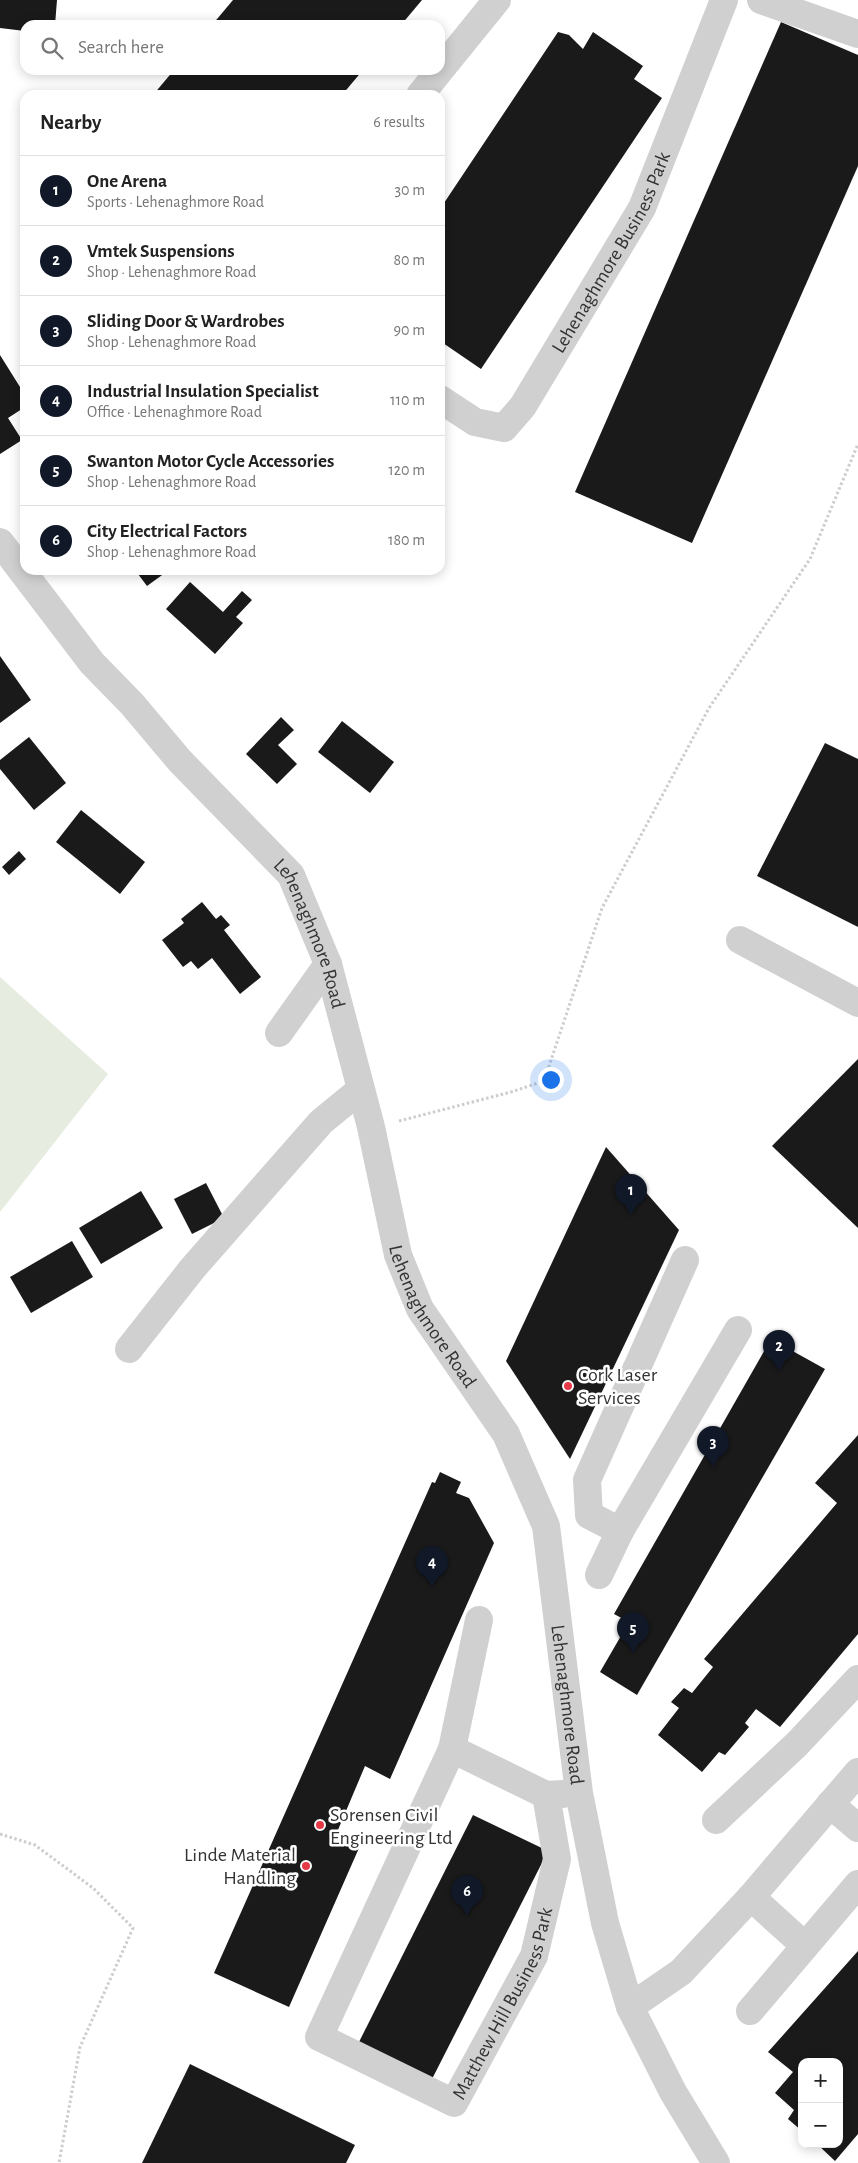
<!DOCTYPE html>
<meta charset="utf-8">
<style>
:root{--surface:#fff;--page:#f6f6f6;--text:#222;--muted:#767676;--line:#e0e0e0;--accent:#111827}
body{margin:0;font-family:"Alegreya Sans",sans-serif;background:var(--page);color:var(--text)}
.controls{position:absolute;right:15px;bottom:15px;display:grid;overflow:hidden;border-radius:10px;box-shadow:0 2px 12px #0003}
.controls button{width:45px;height:45px;display:grid;place-items:center;padding:0;border:0;border-bottom:1px solid var(--line);background:var(--surface);color:var(--text);font:25px sans-serif}
.you{position:absolute;left:550px;top:1079px;width:18px;height:18px;margin:-12px;border:4px solid #fff;border-radius:50%;background:#1a73e8;box-shadow:0 0 0 8px #1a73e833}
.badge{display:grid;place-items:center;width:32px;height:32px;border-radius:50%;background:var(--accent);color:#fff;font-size:16px;font-weight:700}
.pin{position:absolute;translate:-50% -41px;filter:drop-shadow(0 1px 2px #0008)}
.pin::after{content:'';position:absolute;top:26px;width:18px;height:15px;background:inherit;clip-path:polygon(0 0,100% 0,50% 100%)}
.list{margin:0;padding:0;list-style:none}
h2{display:flex;justify-content:space-between;align-items:center;height:65px;margin:0;padding:0 20px;font-size:21px}
h2 small{font-size:16px;font-weight:400;color:var(--muted)}
.list li{display:grid;grid-template-columns:32px 1fr auto;gap:15px;align-items:center;box-sizing:border-box;height:70px;padding:0 20px;border-top:1px solid var(--line)}
.list b{display:block;font-size:19px;white-space:nowrap}
.list p{margin:0;font-size:16px;white-space:nowrap;color:var(--muted)}
.list em{font-size:16px;font-style:normal;color:var(--muted)}
.icon{flex:none;width:28px;height:28px;fill:none;stroke:currentColor;stroke-width:2;stroke-linecap:round;stroke-linejoin:round}
.map{position:relative;flex:none;width:858px;height:2163px;overflow:hidden}
.search{position:absolute;background:var(--surface);box-shadow:0 2px 12px #0003;left:20px;top:20px;width:425px;height:55px;display:flex;align-items:center;gap:12px;box-sizing:border-box;padding:0 18px;border-radius:15px;color:var(--muted);font-size:19px}
.panel{position:absolute;background:var(--surface);box-shadow:0 2px 12px #0003;left:20px;top:90px;width:425px;height:485px;border-radius:15px}
.map>svg:first-child{display:block}
</style>
<div class="map">
<svg width="858" height="2163" viewBox="0 0 858 2163">
<rect width="100%" height="100%" fill="#fff"/>
<polygon fill="#e6ecdf" points="0,977 108,1074 0,1212"/>
<g fill="#1a1a1a">
<polygon points="0,0 57,0 55,25 25,25 25,31 0,28"/>
<polygon points="233,0 422,0 401,25 212,25"/>
<polygon points="781,22 858,55 858,166 692,543 575,492"/>
<polygon points="558,32 569,35 583,49 593,32 643,66 634,79 662,98 481,369 440,341 440,209"/>
<polygon points="174,70 363,70 342,95 153,95"/>
<polygon points="0,355 25,395 25,407 8,418 22,440 0,454"/>
<polygon points="135,570 169,570 147,586"/>
<polygon points="190,582 223,612 242,591 252,600 236,617 243,623 215,654 166,609"/>
<polygon points="0,656 31,700 0,723"/>
<polygon points="281,717 294,730 278,745 297,764 277,784 246,754"/>
<polygon points="342,721 394,762 370,793 318,752"/>
<polygon points="29,737 66,783 34,810 0,769 0,760"/>
<polygon points="825,743 858,759 858,927 757,876"/>
<polygon points="81,810 145,862 120,894 56,842"/>
<polygon points="19,851 26,859 9,875 2,867"/>
<polygon points="202,902 216,919 221,915 230,925 224,930 261,977 240,994 212,958 198,969 191,961 183,967 162,940 184,923 181,919"/>
<polygon points="858,1059 858,1228 772,1146"/>
<polygon points="606,1147 679,1230 570,1459 506,1361"/>
<polygon points="206,1183 224,1218 192,1234 174,1199"/>
<polygon points="141,1191 163,1228 101,1264 79,1228"/>
<polygon points="72,1241 93,1277 31,1313 10,1277"/>
<polygon points="771,1339 825,1369 637,1695 600,1672 629,1622 614,1614"/>
<polygon points="858,1435 858,1634 780,1727 756,1709 745,1723 749,1727 725,1755 719,1752 702,1772 658,1735 679,1708 671,1702 684,1688 692,1693 713,1667 704,1659 837,1503 815,1483"/>
<polygon points="440,1472 461,1482 456,1493 469,1498 494,1543 390,1779 365,1766 335,1837 359,1848 289,2007 214,1973 432,1482 435,1483"/>
<polygon points="473,1815 548,1851 430,2083 358,2044"/>
<polygon points="858,1951 858,2134 835,2161 817,2144 839,2144 839,2062 802,2062 802,2131 788,2119 794,2110 775,2093 793,2072 768,2052"/>
<polygon points="190,2064 355,2145 346,2163 142,2163"/>
</g>
<g fill="none" stroke-linecap="round" stroke-linejoin="round">
<g stroke="#cdcdcd" stroke-width="3" stroke-dasharray="2.5 2.5" stroke-linecap="butt">
<polyline points="399,1121 511,1092 544,1081 602,908 709,708 810,559 858,444"/>
<polyline points="0,1834 35,1845 93,1888 133,1928 80,2047 59,2163"/>
</g>
<g stroke="#d0d0d0" stroke-width="28">
<polyline points="761,0 858,34"/>
<polyline points="420,95 497,0"/>
<path id="s1" d="M440 399 475 422 504 428 523 406 642 208 724 0"/>
<path id="s2" d="M0 542 92 663 132 704 180 761 291 875 328 964 371 1127 398 1255 420 1309 506 1434 546 1526 579 1793 605 1923 630 2007 673 2092 716 2163"/>
<polyline points="740,940 858,1003"/>
<polyline points="279,1033 328,964"/>
<polyline points="129,1349 192,1269 321,1122 360,1090"/>
<polyline points="620,1531 589,1515 587,1480 685,1260"/>
<polyline points="599,1575 620,1531 738,1330"/>
<path id="s3" d="M479 1620 452 1749 319 2037 454 2103 534 1956 557 1859 546 1795"/>
<polyline points="452,1749 546,1795 563,1794"/>
<polyline points="830,1804 858,1828"/>
<polyline points="716,1820 797,1744 858,1679"/>
<polyline points="751,1897 805,1946"/>
<polyline points="630,2007 681,1972 751,1897 858,1772"/>
<polyline points="750,2011 858,1884"/>
</g>
</g>
<g fill="#e63946" stroke="#fff" stroke-width="2">
<circle cx="568" cy="1386" r="5"/>
<circle cx="320" cy="1825" r="5"/>
<circle cx="306" cy="1866" r="5"/>
</g>
<g text-anchor="middle" stroke-width="5" stroke-linejoin="round" paint-order="stroke">
<g font-size="20" fill="#333" stroke="#fff">
<text dy="7" stroke="none"><textPath href="#s1" startOffset="278">Lehenaghmore Business Park</textPath></text>
<text dy="7" stroke="none"><textPath href="#s2" startOffset="504">Lehenaghmore Road</textPath></text>
<text dy="7" stroke="none"><textPath href="#s2" startOffset="909">Lehenaghmore Road</textPath></text>
<text dy="7" stroke="none"><textPath href="#s2" startOffset="1329">Lehenaghmore Road</textPath></text>
<text dy="7" stroke="none"><textPath href="#s3" startOffset="711">Matthew Hill Business Park</textPath></text>
</g>
<g font-size="20" fill="#333" stroke="#fff" text-anchor="start">
<text x="578" y="1381">Cork Laser<tspan x="578" dy="23">Services</tspan></text>
<text x="330" y="1821">Sorensen Civil<tspan x="330" dy="23">Engineering Ltd</tspan></text>
<text x="296" y="1861" text-anchor="end">Linde Material<tspan x="296" dy="23">Handling</tspan></text>
</g>
</g>
</svg>
<div class="controls">
<button>+</button>
<button>−</button>
</div>
<div class="you"></div>
<div class="pin badge" style="left:631px;top:1215px">1</div>
<div class="pin badge" style="left:779px;top:1371px">2</div>
<div class="pin badge" style="left:713px;top:1467px">3</div>
<div class="pin badge" style="left:432px;top:1587px">4</div>
<div class="pin badge" style="left:633px;top:1653px">5</div>
<div class="pin badge" style="left:467px;top:1916px">6</div>
<div class="search"><svg class="icon" aria-label="search" viewBox="0 0 24 24"><circle cx="10" cy="10" r="6"/><path d="M15 15l6 6"/></svg>Search here</div>
<section class="panel">
<h2>Nearby<small>6 results</small></h2>
<ul class="list">
<li><span class="badge">1</span><div><b>One Arena</b><p>Sports · Lehenaghmore Road</p></div><em>30 m</em></li>
<li><span class="badge">2</span><div><b>Vmtek Suspensions</b><p>Shop · Lehenaghmore Road</p></div><em>80 m</em></li>
<li><span class="badge">3</span><div><b>Sliding Door &amp; Wardrobes</b><p>Shop · Lehenaghmore Road</p></div><em>90 m</em></li>
<li><span class="badge">4</span><div><b>Industrial Insulation Specialist</b><p>Office · Lehenaghmore Road</p></div><em>110 m</em></li>
<li><span class="badge">5</span><div><b>Swanton Motor Cycle Accessories</b><p>Shop · Lehenaghmore Road</p></div><em>120 m</em></li>
<li><span class="badge">6</span><div><b>City Electrical Factors</b><p>Shop · Lehenaghmore Road</p></div><em>180 m</em></li>
</ul>
</section>
</div>
